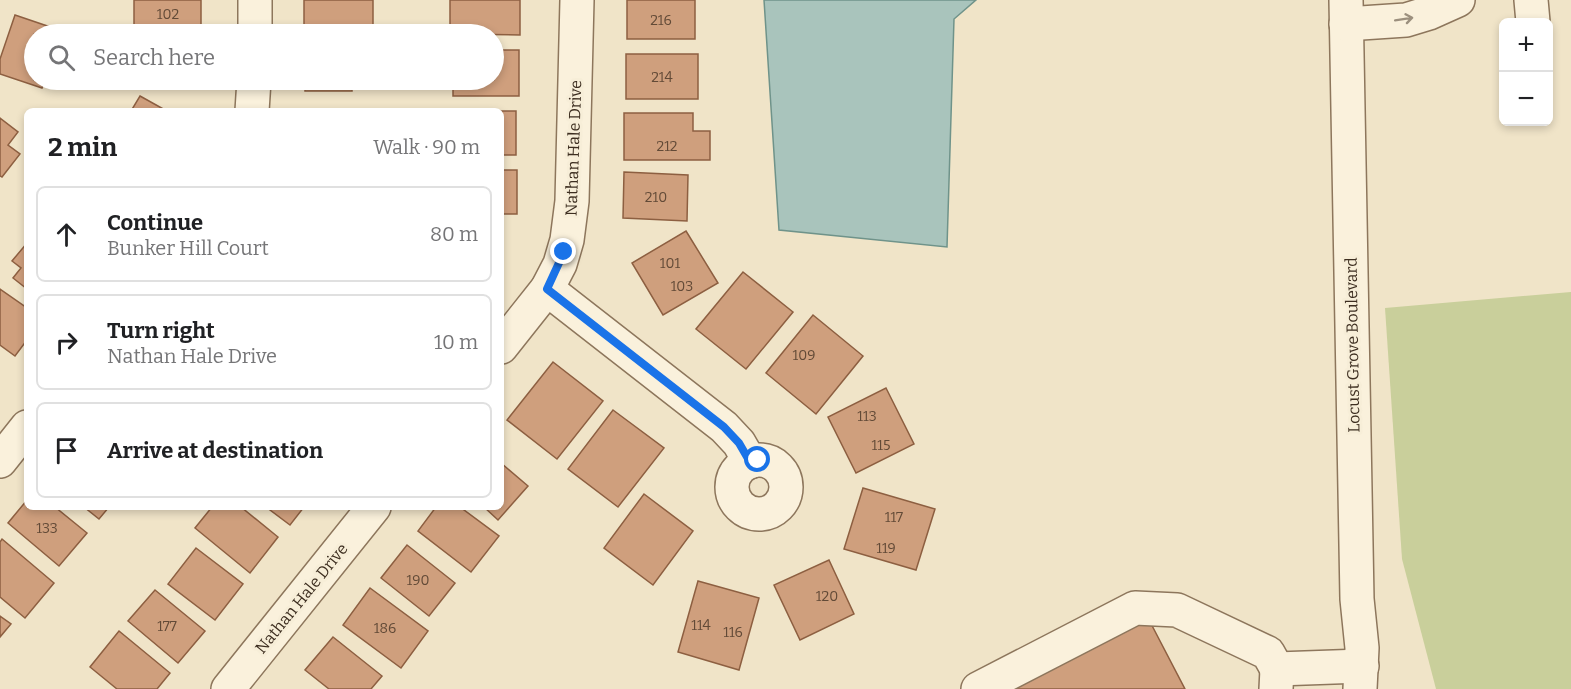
<!DOCTYPE html>
<meta charset="utf-8">
<style>
:root{--surface:#fff;--page:#f6f6f6;--text:#202124;--muted:#757577;--line:#e0e0e0}
body{margin:0;font-family:Bitter,serif;background:var(--page);color:var(--text)}
.controls{position:absolute;right:18px;top:18px;display:grid;overflow:hidden;border-radius:9px;box-shadow:0 3px 9px #0003}
.controls button{width:54px;height:54px;display:grid;place-items:center;padding:0;border:0;border-bottom:2px solid var(--line);background:var(--surface);color:var(--text);font:30px sans-serif}
.stop{position:absolute;width:18px;height:18px;margin:-14px;border:4px solid #1a73e8;border-radius:50%;background:#fff}
.stop.end{background:#1a73e8;border-color:#fff;box-shadow:0 2px 6px #0008}
.list{margin:0;padding:0;list-style:none}
h2{display:flex;justify-content:space-between;align-items:center;height:78px;margin:0;padding:0 24px;font-size:26px}
h2 small{font-size:20px;font-weight:400;color:var(--muted)}
.list li{display:grid;grid-template-columns:39px 1fr auto;gap:18px;align-items:center;box-sizing:border-box;height:96px;margin:0 12px 12px;padding:0 12px;border:2px solid var(--line);border-radius:9px}
.list b{display:block;font-size:22px;white-space:nowrap}
.list p{margin:0;font-size:20px;white-space:nowrap;color:var(--muted)}
.list em{font-size:20px;font-style:normal;color:var(--muted)}
.icon{flex:none;width:33px;height:33px;fill:none;stroke:currentColor;stroke-width:2;stroke-linecap:round;stroke-linejoin:round}
.map{position:relative;flex:none;width:1571px;height:689px;overflow:hidden}
.search{position:absolute;background:var(--surface);box-shadow:0 3px 9px #0003;left:24px;top:24px;width:480px;height:66px;display:flex;align-items:center;gap:15px;box-sizing:border-box;padding:0 21px;border-radius:33px;color:var(--muted);font-size:22px}
.panel{position:absolute;background:var(--surface);box-shadow:0 3px 9px #0003;left:24px;top:108px;width:480px;height:402px;border-radius:9px}
.map>svg:first-child{display:block}
</style>
<div class="map">
<svg width="1571" height="689" viewBox="0 0 1571 689">
<rect width="100%" height="100%" fill="#f0e4c8"/>
<polygon fill="#c9cf9b" points="1571,292 1571,689 1436,689 1402,559 1385,308"/>
<polygon fill="#a9c4bc" stroke="#6f938a" stroke-width="1.5" points="764,0 976,0 954,19 947,247 779,230"/>
<g fill="#cf9f7d" stroke="#8d5f41" stroke-width="1.5">
<rect x="134" y="0" width="67" height="29"/>
<rect x="304" y="0" width="69" height="33"/>
<polygon points="450,0 520,0 520,35 450,34"/>
<rect x="627" y="0" width="68" height="39"/>
<polygon points="15,15 62,31 60,34 34,34 34,80 45,80 42,88 0,74 0,59"/>
<polygon points="494,50 519,50 519,96 453,96 453,80 494,80"/>
<rect x="626" y="54" width="72" height="45"/>
<rect x="129" y="80" width="71" height="8"/>
<rect x="305" y="80" width="47" height="11"/>
<polygon points="140,96 167,111 131,111"/>
<polygon points="448,111 516,111 516,155 501,155 501,111"/>
<polygon points="624,113 693,113 693,131 710,131 710,160 624,160"/>
<polygon points="0,118 18,132 8,145 20,154 2,177 0,176"/>
<rect x="501" y="170" width="16" height="44"/>
<polygon points="624,172 688,175 687,221 623,218"/>
<polygon points="686,231 718,283 663,315 632,263"/>
<polygon points="27,243 27,289 13,278 21,268 12,261"/>
<polygon points="743,272 793,312 746,369 696,329"/>
<polygon points="0,289 27,308 27,340 15,356 0,345"/>
<polygon points="813,315 863,356 816,414 766,373"/>
<polygon points="553,362 603,401 557,459 507,420"/>
<polygon points="886,388 914,444 856,473 828,417"/>
<polygon points="613,410 664,448 618,507 568,469"/>
<polygon points="501,463 528,486 498,520 484,507 501,507"/>
<polygon points="863,488 935,509 916,570 844,549"/>
<polygon points="644,494 693,531 653,585 604,548"/>
<polygon points="27,500 27,507 55,507 87,533 59,566 8,523"/>
<polygon points="84,507 109,507 99,519"/>
<polygon points="212,507 241,507 278,537 250,573 195,528"/>
<polygon points="266,507 304,507 290,525"/>
<polygon points="436,507 460,507 499,536 471,572 418,531"/>
<polygon points="2,539 54,583 25,618 0,597 0,542"/>
<polygon points="407,545 455,583 429,616 381,578"/>
<polygon points="196,548 243,584 215,620 168,584"/>
<polygon points="829,560 854,614 800,640 774,585"/>
<polygon points="698,581 759,598 739,670 678,652"/>
<polygon points="370,588 428,631 401,668 343,625"/>
<polygon points="155,590 205,631 178,663 128,621"/>
<polygon points="0,616 11,624 0,637"/>
<polygon points="1147,616 1185,689 1007,689"/>
<polygon points="119,631 170,673 157,689 117,689 90,667"/>
<polygon points="333,637 382,676 371,689 329,689 305,670"/>
</g>
<g fill="none" stroke-linecap="round" stroke-linejoin="round">
<defs>
<g id="minor">
<polyline points="1346,0 1357,599 1362,648 1360,689"/>
<polyline points="1531,0 1533,22"/>
<polyline points="1346,24 1406,20 1429,13 1458,0"/>
<polyline points="255,34 255,0"/>
<polyline points="252,111 254,80"/>
<polyline points="547,289 724,427 739,443 750,462"/>
<polyline points="501,347 547,289 560,264 567,240 572,201 577,0"/>
<circle cx="759" cy="487" r="27"/>
<polyline points="0,461 27,427"/>
<polyline points="228,689 374,507"/>
<polyline points="978,689 1135,608 1177,610 1268,653 1277,669"/>
<polyline points="1276,689 1277,669 1362,666"/>
</g>
</defs>
<use href="#minor" stroke="#8d765c" stroke-width="36"/>
<use href="#minor" stroke="#faf1dc" stroke-width="33"/>
</g>
<defs><path id="oneway-shaft" d="M-6 0H5M1.5-3L5.5 0L1.5 3" fill="none" stroke-width="1.6" stroke-linecap="round" stroke-linejoin="round" transform="scale(1.5)"/></defs>
<use stroke="#9c907e" href="#oneway-shaft" transform="translate(1404 19) rotate(-9)"/>
<g fill="none" stroke-linecap="round" stroke-linejoin="round">
<polyline stroke="#1a73e8" stroke-width="8" points="564,252 547,289 724,427 739,443 750,462 758,460"/>
</g>
<g text-anchor="middle" stroke-width="6" stroke-linejoin="round" paint-order="stroke">
<g font-size="14" fill="#624a37">
<text x="168" y="19">102</text>
<text x="661" y="25">216</text>
<text x="662" y="82">214</text>
<text x="667" y="151">212</text>
<text x="656" y="202">210</text>
<text x="670" y="268">101</text>
<text x="682" y="291">103</text>
<text x="804" y="360">109</text>
<text x="867" y="421">113</text>
<text x="881" y="450">115</text>
<text x="894" y="522">117</text>
<text x="47" y="533">133</text>
<text x="886" y="553">119</text>
<text x="418" y="585">190</text>
<text x="827" y="601">120</text>
<text x="701" y="630">114</text>
<text x="167" y="631">177</text>
<text x="385" y="633">186</text>
<text x="733" y="637">116</text>
</g>
<g font-size="16" fill="#3d2e20" stroke="#f7eed8">
<text transform="translate(573 148) rotate(-88)" y="6">Nathan Hale Drive</text>
<text transform="translate(1352 345) rotate(-91)" y="6">Locust Grove Boulevard</text>
<text transform="translate(301 598) rotate(-51)" y="6">Nathan Hale Drive</text>
</g>
</g>
</svg>
<div class="controls">
<button>+</button>
<button>−</button>
</div>
<div class="stop" style="left:758px;top:460px"></div>
<div class="stop end" style="left:564px;top:252px"></div>
<div class="search"><svg class="icon" aria-label="search" viewBox="0 0 24 24"><circle cx="10" cy="10" r="6"/><path d="M15 15l6 6"/></svg>Search here</div>
<section class="panel">
<h2>2 min<small>Walk · 90 m</small></h2>
<ul class="list">
<li><svg class="icon" aria-label="ahead" viewBox="0 0 24 24"><path d="M12 20V5M6 11l6-6 6 6"/></svg><div><b>Continue</b><p>Bunker Hill Court</p></div><em>80 m</em></li>
<li><svg class="icon" aria-label="right" viewBox="0 0 24 24"><path d="M7 20v-9h11M14 6l5 5-5 5"/></svg><div><b>Turn right</b><p>Nathan Hale Drive</p></div><em>10 m</em></li>
<li><svg class="icon" aria-label="arrive" viewBox="0 0 24 24"><path d="M6 21V4h12l-3 4 3 4H6"/></svg><div><b>Arrive at destination</b></div></li>
</ul>
</section>
</div>
